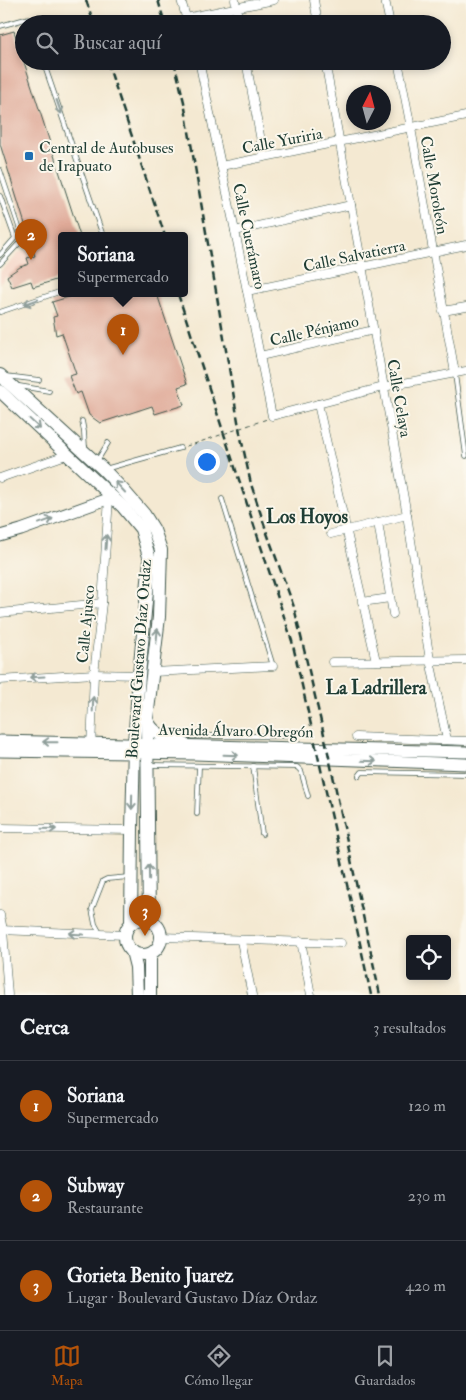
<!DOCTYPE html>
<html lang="es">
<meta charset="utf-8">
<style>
:root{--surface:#171b24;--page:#242831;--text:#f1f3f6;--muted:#9ea1a6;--line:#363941;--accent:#b45309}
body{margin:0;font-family:"IM FELL Double Pica",serif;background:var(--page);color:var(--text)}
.controls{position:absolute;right:15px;bottom:15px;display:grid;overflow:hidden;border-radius:5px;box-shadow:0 2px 8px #0003}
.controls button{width:45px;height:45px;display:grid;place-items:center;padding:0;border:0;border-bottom:1px solid var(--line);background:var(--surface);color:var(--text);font:25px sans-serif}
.compass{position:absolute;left:346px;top:85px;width:45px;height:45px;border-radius:50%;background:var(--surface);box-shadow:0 2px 8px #0003;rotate:6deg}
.you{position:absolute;left:206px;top:461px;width:18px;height:18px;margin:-12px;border:4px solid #fff;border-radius:50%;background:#1a73e8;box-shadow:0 0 0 8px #1a73e833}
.badge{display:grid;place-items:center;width:32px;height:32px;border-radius:50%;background:var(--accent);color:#fff;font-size:16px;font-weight:700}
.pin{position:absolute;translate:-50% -41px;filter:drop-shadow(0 1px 2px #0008)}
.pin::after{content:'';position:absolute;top:26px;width:18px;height:15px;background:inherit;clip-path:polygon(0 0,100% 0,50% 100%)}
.popup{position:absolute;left:58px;top:232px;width:130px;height:65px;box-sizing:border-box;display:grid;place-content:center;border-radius:5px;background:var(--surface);filter:drop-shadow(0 1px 4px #0005);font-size:16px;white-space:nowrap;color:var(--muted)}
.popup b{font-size:19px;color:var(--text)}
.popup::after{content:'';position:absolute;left:50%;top:100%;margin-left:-10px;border:10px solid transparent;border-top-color:var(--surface)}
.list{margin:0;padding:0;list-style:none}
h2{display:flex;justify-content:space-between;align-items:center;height:65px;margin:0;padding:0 20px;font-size:21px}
h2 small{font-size:16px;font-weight:400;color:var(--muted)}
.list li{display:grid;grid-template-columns:32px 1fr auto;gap:15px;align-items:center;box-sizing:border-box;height:90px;padding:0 20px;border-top:1px solid var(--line)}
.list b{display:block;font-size:19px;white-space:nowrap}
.list p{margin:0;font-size:16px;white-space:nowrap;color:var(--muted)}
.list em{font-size:16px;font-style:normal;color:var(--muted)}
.icon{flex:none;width:28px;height:28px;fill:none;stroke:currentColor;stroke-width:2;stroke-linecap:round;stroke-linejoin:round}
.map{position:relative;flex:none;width:466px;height:995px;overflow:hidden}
.search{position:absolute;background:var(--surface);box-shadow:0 2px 8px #0003;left:15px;right:15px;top:15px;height:55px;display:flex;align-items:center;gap:12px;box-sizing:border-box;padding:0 18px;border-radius:28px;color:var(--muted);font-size:19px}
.sheet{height:335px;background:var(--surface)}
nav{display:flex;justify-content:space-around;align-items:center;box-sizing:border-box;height:70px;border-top:1px solid var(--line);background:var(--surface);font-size:14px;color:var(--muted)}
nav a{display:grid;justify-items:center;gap:2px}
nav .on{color:var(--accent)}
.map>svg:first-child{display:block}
</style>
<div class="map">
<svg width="466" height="995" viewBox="0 0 466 995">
<rect width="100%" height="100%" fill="#fbf7ec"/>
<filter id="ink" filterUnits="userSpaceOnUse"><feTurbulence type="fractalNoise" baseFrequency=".02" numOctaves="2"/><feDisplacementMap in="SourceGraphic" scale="10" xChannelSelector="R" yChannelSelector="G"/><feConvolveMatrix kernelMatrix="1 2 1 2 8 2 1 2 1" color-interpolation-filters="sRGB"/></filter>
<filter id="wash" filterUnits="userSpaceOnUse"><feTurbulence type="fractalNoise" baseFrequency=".0096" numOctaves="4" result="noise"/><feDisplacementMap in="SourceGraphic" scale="20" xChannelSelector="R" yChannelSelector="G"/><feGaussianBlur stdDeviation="1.12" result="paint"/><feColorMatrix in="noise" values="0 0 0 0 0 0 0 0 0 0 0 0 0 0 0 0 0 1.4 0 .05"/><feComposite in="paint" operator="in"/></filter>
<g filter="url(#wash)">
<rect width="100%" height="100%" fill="#f4e9d2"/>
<polygon fill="#f5d2c3" points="32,249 37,262 7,276 0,283 0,272 13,260 18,253"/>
<g id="blocks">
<g fill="#dfa997">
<polygon points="14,31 80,236 62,236 62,278 33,287 31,281 12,287 7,276 20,267 29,264 27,258 35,256 0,144 0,35"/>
<polygon points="79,294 157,294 187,384 178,387 184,405 155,414 152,406 100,423 89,415 81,392 76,394 69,376 76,374 62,333 56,335 53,317 57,316 52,302"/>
</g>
</g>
</g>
<g filter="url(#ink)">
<use href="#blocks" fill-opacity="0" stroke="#3f574c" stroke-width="1"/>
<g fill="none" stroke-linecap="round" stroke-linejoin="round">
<defs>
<g id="lane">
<polyline points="0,26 29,18 31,24"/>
<polyline points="43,61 103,236"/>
<polyline points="0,170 23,239 0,264"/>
<polyline points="0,196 15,238 0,255"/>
<polyline points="0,312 62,291"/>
<polyline points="455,374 466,456"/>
<polyline points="6,376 39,380"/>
<polyline points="19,386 49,391"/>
<polyline points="82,421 84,432 85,448"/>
<polyline points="97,461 108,443"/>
<polyline points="105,469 180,448"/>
<polyline points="222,499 273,666"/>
<polyline points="175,736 289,736 292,732"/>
<polyline points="149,765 297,767 301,771 308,796"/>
<polyline points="253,766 262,834"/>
<polyline points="359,776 362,772 466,774"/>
<polyline points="197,814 199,766"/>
<polyline points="100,933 95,924 92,909 103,881 107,879 129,877"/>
</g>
<g id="street">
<polyline points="181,0 188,24"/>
<polyline points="235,0 239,24"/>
<polyline points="314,0 318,24"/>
<polyline points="385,0 390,24"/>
<polyline points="186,18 274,0"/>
<polyline points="199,61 235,231 272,416 383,387 466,371"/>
<polyline points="246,61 264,157"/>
<polyline points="325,61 407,515 430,660 447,740"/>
<polyline points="398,61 411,128 455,373"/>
<polyline points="221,166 466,116"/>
<polyline points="235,231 351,205"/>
<polyline points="247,291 466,245"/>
<polyline points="443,311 466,307"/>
<polyline points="260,356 374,330"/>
<polyline points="318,404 376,661"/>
<polyline points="0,478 69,454"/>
<polyline points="378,522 393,614"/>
<polyline points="331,534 407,515"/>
<polyline points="362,602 390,598"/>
<polyline points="0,613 102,603"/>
<polyline points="332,662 466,660"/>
<polyline points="153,672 273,666"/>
<polyline points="0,680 94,674 139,675"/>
<polyline points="356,737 466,741"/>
<polyline points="91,748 94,674 102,603 109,498"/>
<polyline points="0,828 132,830"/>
<polyline points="0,915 3,930 8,995"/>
<polyline points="0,930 125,935"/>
<polyline points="161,937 341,943"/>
<polyline points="241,941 252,995"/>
<polyline points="301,941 311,995"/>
</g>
<g id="secondary">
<polyline points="0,536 21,530 113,497"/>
<polyline points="0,741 466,752"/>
<polyline points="0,751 195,754 466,764"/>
</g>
<g id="primary">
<polyline points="0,375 103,469 124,491 144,514 154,530 161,550 159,617 147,719 149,921"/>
<polyline points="0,391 123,507 141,529 150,560 139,675 134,744 132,830 131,924"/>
<path d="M147 719C152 735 170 739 184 744"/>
<circle cx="143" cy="937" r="18"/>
<polyline points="132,951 136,967 137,995"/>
<polyline points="150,995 150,954"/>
</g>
</defs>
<use href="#lane" stroke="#3f574c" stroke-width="5.5"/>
<use href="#street" stroke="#3f574c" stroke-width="9"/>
<use href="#secondary" stroke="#3f574c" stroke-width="13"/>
<use href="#primary" stroke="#3f574c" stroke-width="14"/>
<polyline stroke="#3f574c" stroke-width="1" stroke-dasharray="4 4" stroke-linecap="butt" points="186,446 194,444"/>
<use href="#lane" stroke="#fff" stroke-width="4"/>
<use href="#street" stroke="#fff" stroke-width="8"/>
<use href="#secondary" stroke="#fff" stroke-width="11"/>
<use href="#primary" stroke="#fff" stroke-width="12"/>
<g stroke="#1f3d34" stroke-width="2.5" stroke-dasharray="8 4" stroke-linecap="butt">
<polyline points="86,0 94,24"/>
<polyline points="158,0 165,24"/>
<polyline points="107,61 165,236"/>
<polyline points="174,61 184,102 240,433 251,484 267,533 294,607 326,743 380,995"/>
<polyline points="178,294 292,641 355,920 371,995"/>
</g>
<polyline stroke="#3f574c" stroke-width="1" stroke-dasharray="4 4" stroke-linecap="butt" points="194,444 267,419"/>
</g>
<defs><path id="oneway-shaft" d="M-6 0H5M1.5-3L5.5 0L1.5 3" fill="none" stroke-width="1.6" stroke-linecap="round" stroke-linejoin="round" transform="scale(1.25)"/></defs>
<g stroke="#8f9e9a">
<use href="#oneway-shaft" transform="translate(59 107) rotate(71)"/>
<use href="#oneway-shaft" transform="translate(31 302) rotate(161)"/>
<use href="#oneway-shaft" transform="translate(35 424) rotate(43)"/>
<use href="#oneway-shaft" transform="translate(120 487) rotate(-133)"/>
<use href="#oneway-shaft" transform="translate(46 521) rotate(-20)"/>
<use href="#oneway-shaft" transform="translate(106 542) rotate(-86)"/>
<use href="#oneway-shaft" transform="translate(157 636) rotate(-84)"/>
<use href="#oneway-shaft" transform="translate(37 677) rotate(177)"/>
<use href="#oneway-shaft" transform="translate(93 704) rotate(-88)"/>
<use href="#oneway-shaft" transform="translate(50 742) rotate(-179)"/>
<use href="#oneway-shaft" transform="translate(231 755) rotate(2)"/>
<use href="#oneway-shaft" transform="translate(369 761) rotate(2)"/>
<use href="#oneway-shaft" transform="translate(132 802) rotate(91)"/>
<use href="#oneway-shaft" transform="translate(49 829) rotate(1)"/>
<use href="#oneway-shaft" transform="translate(149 872) rotate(-91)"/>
<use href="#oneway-shaft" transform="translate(76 934) rotate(-177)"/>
</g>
</g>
<rect fill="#1f6fb2" stroke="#fbf7ec" stroke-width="2" x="24" y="151" width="10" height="10" rx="2.5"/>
<g text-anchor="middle" stroke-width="4" stroke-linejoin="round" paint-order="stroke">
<g font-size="16" fill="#1f3d34" stroke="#fbf7ec">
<text transform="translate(282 140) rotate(-11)" y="6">Calle Yuriria</text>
<text transform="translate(435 185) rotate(80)" y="6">Calle Moroleón</text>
<text transform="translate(250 236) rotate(78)" y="6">Calle Cuerámaro</text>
<text transform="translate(354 255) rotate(-12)" y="6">Calle Salvatierra</text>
<text transform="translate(314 330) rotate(-13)" y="6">Calle Pénjamo</text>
<text transform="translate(400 398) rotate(80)" y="6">Calle Celaya</text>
<text transform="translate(85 624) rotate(-85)" y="6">Calle Ajusco</text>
<text transform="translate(138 659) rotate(-86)" y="6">Boulevard Gustavo Díaz Ordaz</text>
<text transform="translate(236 730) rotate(1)" y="6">Avenida Álvaro Obregón</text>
</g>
<g font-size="16" fill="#1f3d34" stroke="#fbf7ec" text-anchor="start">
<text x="39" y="153">Central de Autobuses<tspan x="39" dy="18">de Irapuato</tspan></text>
</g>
<g font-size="19" font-weight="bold" fill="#1f3d34" stroke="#fbf7ec">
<text x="307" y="523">Los Hoyos</text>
<text x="376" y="694">La Ladrillera</text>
</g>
</g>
</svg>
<div class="controls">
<button><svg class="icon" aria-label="locate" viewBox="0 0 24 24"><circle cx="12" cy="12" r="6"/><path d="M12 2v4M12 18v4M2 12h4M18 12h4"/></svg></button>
</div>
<svg class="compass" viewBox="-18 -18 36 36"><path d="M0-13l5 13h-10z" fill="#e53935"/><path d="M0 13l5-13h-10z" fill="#9ea1a6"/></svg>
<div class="you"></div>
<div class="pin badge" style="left:123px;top:355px">1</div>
<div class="popup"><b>Soriana</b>Supermercado</div>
<div class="pin badge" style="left:31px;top:260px">2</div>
<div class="pin badge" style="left:145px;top:936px">3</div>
<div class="search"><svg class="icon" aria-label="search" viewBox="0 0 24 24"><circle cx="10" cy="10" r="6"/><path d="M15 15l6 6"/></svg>Buscar aquí</div>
</div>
<section class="sheet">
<h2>Cerca<small>3 resultados</small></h2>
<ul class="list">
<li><span class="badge">1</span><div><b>Soriana</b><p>Supermercado</p></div><em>120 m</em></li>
<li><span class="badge">2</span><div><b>Subway</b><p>Restaurante</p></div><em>230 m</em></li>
<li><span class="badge">3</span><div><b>Gorieta Benito Juarez</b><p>Lugar · Boulevard Gustavo Díaz Ordaz</p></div><em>420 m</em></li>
</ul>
</section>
<nav>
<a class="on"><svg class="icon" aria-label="map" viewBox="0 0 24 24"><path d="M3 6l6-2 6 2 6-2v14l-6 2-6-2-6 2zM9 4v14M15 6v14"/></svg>Mapa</a>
<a><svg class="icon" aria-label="directions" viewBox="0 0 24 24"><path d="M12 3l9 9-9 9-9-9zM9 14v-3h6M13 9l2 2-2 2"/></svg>Cómo llegar</a>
<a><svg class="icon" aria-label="saved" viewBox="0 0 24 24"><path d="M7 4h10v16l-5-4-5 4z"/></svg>Guardados</a>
</nav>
